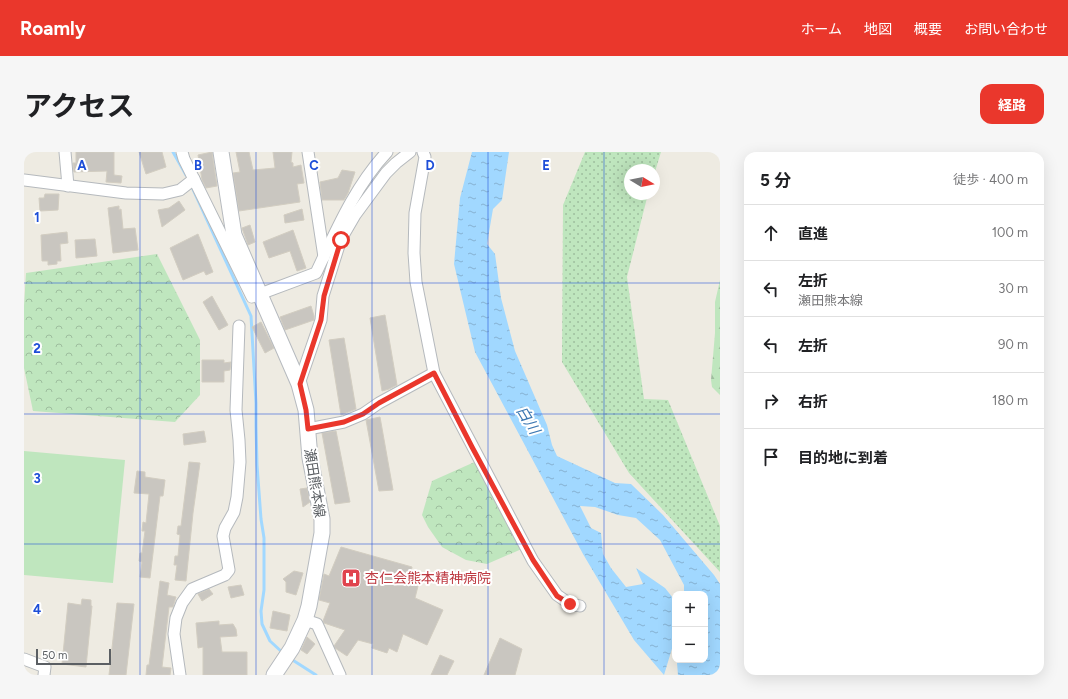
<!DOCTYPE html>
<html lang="ja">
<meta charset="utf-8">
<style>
:root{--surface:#fff;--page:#f6f6f6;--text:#202124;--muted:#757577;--line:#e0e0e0;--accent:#ea372c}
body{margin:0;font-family:Figtree,"Noto Sans JP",sans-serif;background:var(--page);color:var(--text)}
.controls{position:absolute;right:12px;bottom:12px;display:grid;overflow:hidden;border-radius:8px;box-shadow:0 4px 16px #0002}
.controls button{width:36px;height:36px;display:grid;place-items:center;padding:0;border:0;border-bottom:1px solid var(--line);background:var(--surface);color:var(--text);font:20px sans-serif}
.compass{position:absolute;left:600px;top:12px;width:36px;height:36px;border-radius:50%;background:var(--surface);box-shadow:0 4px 16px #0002;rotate:100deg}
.scale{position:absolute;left:12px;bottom:10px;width:75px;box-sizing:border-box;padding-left:4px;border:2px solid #5b5f63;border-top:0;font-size:11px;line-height:14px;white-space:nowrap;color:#5b5f63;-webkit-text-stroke:3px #fff;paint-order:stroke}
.stop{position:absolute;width:12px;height:12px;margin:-9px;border:3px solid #ea372c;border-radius:50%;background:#fff}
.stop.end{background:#ea372c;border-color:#fff;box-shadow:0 1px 4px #0008}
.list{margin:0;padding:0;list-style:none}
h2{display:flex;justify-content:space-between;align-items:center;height:52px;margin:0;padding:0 16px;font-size:17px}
h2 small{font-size:13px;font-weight:400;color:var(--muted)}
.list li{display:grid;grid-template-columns:26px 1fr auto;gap:12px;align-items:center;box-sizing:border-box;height:56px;padding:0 16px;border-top:1px solid var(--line)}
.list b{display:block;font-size:15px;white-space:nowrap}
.list p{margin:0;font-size:13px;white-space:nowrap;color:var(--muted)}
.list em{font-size:13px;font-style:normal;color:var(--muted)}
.icon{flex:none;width:22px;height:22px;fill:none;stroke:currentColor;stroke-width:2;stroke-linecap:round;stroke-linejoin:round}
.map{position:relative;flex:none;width:696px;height:523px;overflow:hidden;border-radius:12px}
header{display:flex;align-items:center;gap:24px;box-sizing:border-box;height:56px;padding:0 20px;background:var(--accent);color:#fff}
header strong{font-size:19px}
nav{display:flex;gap:22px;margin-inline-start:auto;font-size:14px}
.intro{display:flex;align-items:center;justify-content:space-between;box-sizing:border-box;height:96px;padding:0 24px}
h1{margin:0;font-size:28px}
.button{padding:10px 18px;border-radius:12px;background:var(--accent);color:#fff;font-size:14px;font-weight:700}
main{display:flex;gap:24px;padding:0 24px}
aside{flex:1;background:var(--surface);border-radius:12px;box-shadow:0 4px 16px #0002}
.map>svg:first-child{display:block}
</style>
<header>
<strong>Roamly</strong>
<nav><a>ホーム</a><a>地図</a><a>概要</a><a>お問い合わせ</a></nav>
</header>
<div class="intro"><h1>アクセス</h1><a class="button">経路</a></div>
<main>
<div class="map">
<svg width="696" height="523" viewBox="0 0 696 523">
<defs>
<pattern id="grass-dots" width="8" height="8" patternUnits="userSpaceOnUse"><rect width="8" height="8" fill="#bfe6be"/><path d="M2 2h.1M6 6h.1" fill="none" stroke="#9ebe9e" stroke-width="1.8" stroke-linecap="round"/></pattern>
<pattern id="forest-firs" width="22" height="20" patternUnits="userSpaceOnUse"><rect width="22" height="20" fill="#bfe6be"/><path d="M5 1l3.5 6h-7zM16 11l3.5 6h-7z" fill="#9ebe9e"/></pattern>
<pattern id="park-crowns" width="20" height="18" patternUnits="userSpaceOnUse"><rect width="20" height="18" fill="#bfe6be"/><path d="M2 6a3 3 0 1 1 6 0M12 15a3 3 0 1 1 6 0" fill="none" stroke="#9ebe9e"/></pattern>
<pattern id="water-ripples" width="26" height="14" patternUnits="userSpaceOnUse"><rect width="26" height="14" fill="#a1d8ff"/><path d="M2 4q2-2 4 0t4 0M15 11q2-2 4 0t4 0" fill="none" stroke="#86b2d2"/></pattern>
</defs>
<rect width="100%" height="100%" fill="#eeebe2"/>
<polygon fill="url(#grass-dots)" points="561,0 637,0 630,23 630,18 606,18 606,42 624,42 603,125 620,247 644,248 696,374 696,420 605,321 538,210 539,53"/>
<polygon fill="url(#forest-firs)" points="696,128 696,243 688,235 687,228 691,181 691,150"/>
<g fill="url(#park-crowns)">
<polygon points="133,102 176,188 176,243 151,270 9,259 0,216 0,154 2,121"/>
<polygon points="455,308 500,396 463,412 442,408 418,395 404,375 398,363 408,329"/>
</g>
<polygon fill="#bfe6be" points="0,299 101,308 89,431 0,423"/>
<polygon fill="url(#water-ripples)" points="448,0 485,0 478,48 469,57 463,92 471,102 477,146 491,199 523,273 528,293 533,304 591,331 607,332 639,363 690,423 696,432 696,523 654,523 653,511 655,508 681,508 681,442 660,442 660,433 636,388 612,366 594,363 571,355 556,354 567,376 577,381 579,402 587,416 602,435 619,432 612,416 641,436 649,446 650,490 640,523 610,488 559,402 451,200 430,112 436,46"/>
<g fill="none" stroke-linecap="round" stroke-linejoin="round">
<g stroke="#a1d8ff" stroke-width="3">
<polyline points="149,0 162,23"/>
<polyline points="167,33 227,164 232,251 232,274 233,313 237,367 240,386 240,438 237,459 238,472 246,489 259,501"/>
<polyline points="267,507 292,523"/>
</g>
</g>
<g fill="#c9c6c0" stroke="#d2cdc1">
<polygon points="52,0 90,0 90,23 98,24 97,31 82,30 83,19 50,20 49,11 52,11"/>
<polygon points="115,0 138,0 142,15 122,22"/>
<polygon points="188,0 193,34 182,36 178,28 174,3"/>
<polygon points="212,0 225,0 229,18 251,16 249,0 268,0 267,10 269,11 269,15 277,13 280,31 273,32 276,50 215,59 209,21 216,20"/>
<polygon points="318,18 331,20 324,41 320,48 298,48 296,30 314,26"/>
<polygon points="21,42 35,42 34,58 16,59 15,46 20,46"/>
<polygon points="155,49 161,58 138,75 134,58 145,56"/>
<polygon points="95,54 95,58 97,57 99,77 111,76 114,98 89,101 84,56"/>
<polygon points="278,57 280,68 261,71 260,63"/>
<polygon points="226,73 231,90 224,93 218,76"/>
<polygon points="269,78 282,116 273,119 266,99 245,106 239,90"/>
<polygon points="43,80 44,91 36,92 37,109 33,109 33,112 24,113 24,109 18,109 17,83"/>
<polygon points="174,82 189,120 182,123 180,119 159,128 146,96"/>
<polygon points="71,87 73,104 52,106 51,88"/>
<polygon points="188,144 204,173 195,178 179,150"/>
<polygon points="287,154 290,164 290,168 261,178 256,165"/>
<polygon points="361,163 373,233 365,237 358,239 346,166"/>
<polygon points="237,170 250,196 241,201 228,175"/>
<polygon points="320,186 332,257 317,263 305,188"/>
<polygon points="178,208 200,208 200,211 207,210 206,218 200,219 200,230 178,230"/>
<polygon points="356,265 369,338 355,339 342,268"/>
<polygon points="180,279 182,290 160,293 159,282"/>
<polygon points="312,279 326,350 311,352 298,281"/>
<polygon points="165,310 176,311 169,361 162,429 151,428 153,413 150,413 151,404 154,404 156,383 153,382 154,374 157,374"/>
<polygon points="113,319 121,320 121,325 141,328 139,344 136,344 126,426 116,425 118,410 115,409 116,401 118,401 121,379 118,379 119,370 122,371 125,342 110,341"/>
<polygon points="283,336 286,350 279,355 276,337"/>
<polygon points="317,395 388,415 385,431 394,434 391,446 419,458 403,493 379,482 373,500 365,496 363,501 348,496 349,492 334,488 323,504 311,496 310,494 321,478 300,471 299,469 306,451 295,448 300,422 305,424"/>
<polygon points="270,419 279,421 272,443 262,440 262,430 259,427"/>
<polygon points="136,429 145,431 143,443 152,445 149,455 145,455 138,515 147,516 146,523 122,523 123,513 125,513"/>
<polygon points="217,433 220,443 207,446 204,435"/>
<polygon points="185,437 189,442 178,449 174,442"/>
<polygon points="58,447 67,448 67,454 68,454 62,515 38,512 44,451 57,453"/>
<polygon points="93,451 110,452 102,523 85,523"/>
<polygon points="249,459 266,463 263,479 246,476"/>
<polygon points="195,469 195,473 209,472 212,477 213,484 196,485 198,500 223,500 223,523 179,523 179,495 174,496 172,471"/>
<polygon points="283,485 291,492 283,502 277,498"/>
<polygon points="476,486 498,497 491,523 460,523"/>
<polygon points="416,503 430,509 423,523 407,523"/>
</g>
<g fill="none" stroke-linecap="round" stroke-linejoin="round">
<defs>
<g id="street">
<polyline points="41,0 44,34"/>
<path d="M158 0 160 7 228 145 292 121C312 79 331 34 363 0"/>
<polyline points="284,0 300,105"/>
<polyline points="399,0 401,5 391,61 390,101 392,130 410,221 509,409 533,443 546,452 556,454"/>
<polyline points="0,28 102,41 139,42 156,38 170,27"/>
<polyline points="275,232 297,168 299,144 317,87 331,63 362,21 372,11 386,0"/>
<polyline points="284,277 320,270 339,262 355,251 410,221"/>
<polyline points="281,468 293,472 316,523"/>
<polyline points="0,507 21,515 20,523"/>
<polyline points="156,523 150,482 152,466 158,451 168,437 201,423 205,418 199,384 201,376 210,360 213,345 216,310 215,288 212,258 215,174"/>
</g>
<polyline id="secondary" points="197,0 210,83 275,232 282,258 286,306 298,367 298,381 285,454 281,468 268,496 250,523"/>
</defs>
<use href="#street" stroke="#b5b9bd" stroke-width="13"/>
<use href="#secondary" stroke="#b6babf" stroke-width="17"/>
<use href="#street" stroke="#fff" stroke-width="11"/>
<use href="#secondary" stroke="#fff" stroke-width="15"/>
</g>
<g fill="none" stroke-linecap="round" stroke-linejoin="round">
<polyline stroke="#ea372c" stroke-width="5" points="317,88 300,144 297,168 276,232 282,258 284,277 320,270 339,262 355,251 410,221 448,295 509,408 533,444 546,452"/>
</g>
<path fill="none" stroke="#1d4ed8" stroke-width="1" stroke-opacity="0.55" d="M116 0V523M232 0V523M348 0V523M464 0V523M580 0V523M0 131H696M0 262H696M0 392H696"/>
<defs>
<symbol id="hospital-square" viewBox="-11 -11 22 22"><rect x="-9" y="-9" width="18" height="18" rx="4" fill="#e0444e" stroke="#fff"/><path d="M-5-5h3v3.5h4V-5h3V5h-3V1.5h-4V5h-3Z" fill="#fff"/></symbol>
</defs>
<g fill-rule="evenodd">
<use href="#hospital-square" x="316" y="415" width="22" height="22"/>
</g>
<g text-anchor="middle" stroke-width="4" stroke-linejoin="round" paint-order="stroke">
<g font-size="14" fill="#5b5f63" stroke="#fff">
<text transform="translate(291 331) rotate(81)" y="5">瀬田熊本線</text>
</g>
<g font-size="14" fill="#be3a42" stroke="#fff" text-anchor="start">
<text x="341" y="431">杏仁会熊本精神病院</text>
</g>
<g font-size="15" font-style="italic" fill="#3d78b2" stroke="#fff">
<text transform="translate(504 268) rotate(59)" y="5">白川</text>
</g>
</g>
<g font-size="13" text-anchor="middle" font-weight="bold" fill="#1d4ed8" stroke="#fff" stroke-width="4" stroke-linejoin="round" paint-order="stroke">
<text x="58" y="18">A</text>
<text x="174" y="18">B</text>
<text x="290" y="18">C</text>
<text x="406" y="18">D</text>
<text x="522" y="18">E</text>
<text x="13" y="70">1</text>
<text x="13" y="201">2</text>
<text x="13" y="331">3</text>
<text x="13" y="462">4</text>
</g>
</svg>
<div class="controls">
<button>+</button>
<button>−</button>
</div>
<svg class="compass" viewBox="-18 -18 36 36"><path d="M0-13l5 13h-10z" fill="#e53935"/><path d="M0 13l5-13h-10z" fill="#757577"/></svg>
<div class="scale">50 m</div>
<div class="stop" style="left:317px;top:88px"></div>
<div class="stop end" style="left:546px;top:452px"></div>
</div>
<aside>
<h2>5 分<small>徒歩 · 400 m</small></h2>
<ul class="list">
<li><svg class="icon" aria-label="ahead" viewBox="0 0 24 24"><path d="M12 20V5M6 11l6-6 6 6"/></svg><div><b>直進</b></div><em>100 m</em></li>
<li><svg class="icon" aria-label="left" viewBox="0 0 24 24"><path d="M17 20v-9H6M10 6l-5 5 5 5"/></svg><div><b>左折</b><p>瀬田熊本線</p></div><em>30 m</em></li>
<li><svg class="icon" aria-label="left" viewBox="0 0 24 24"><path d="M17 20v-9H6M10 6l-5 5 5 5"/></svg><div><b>左折</b></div><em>90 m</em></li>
<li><svg class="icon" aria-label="right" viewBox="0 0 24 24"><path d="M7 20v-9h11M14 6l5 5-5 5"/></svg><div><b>右折</b></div><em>180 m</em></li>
<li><svg class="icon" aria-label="arrive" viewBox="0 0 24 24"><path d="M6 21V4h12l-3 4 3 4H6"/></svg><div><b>目的地に到着</b></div></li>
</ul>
</aside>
</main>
